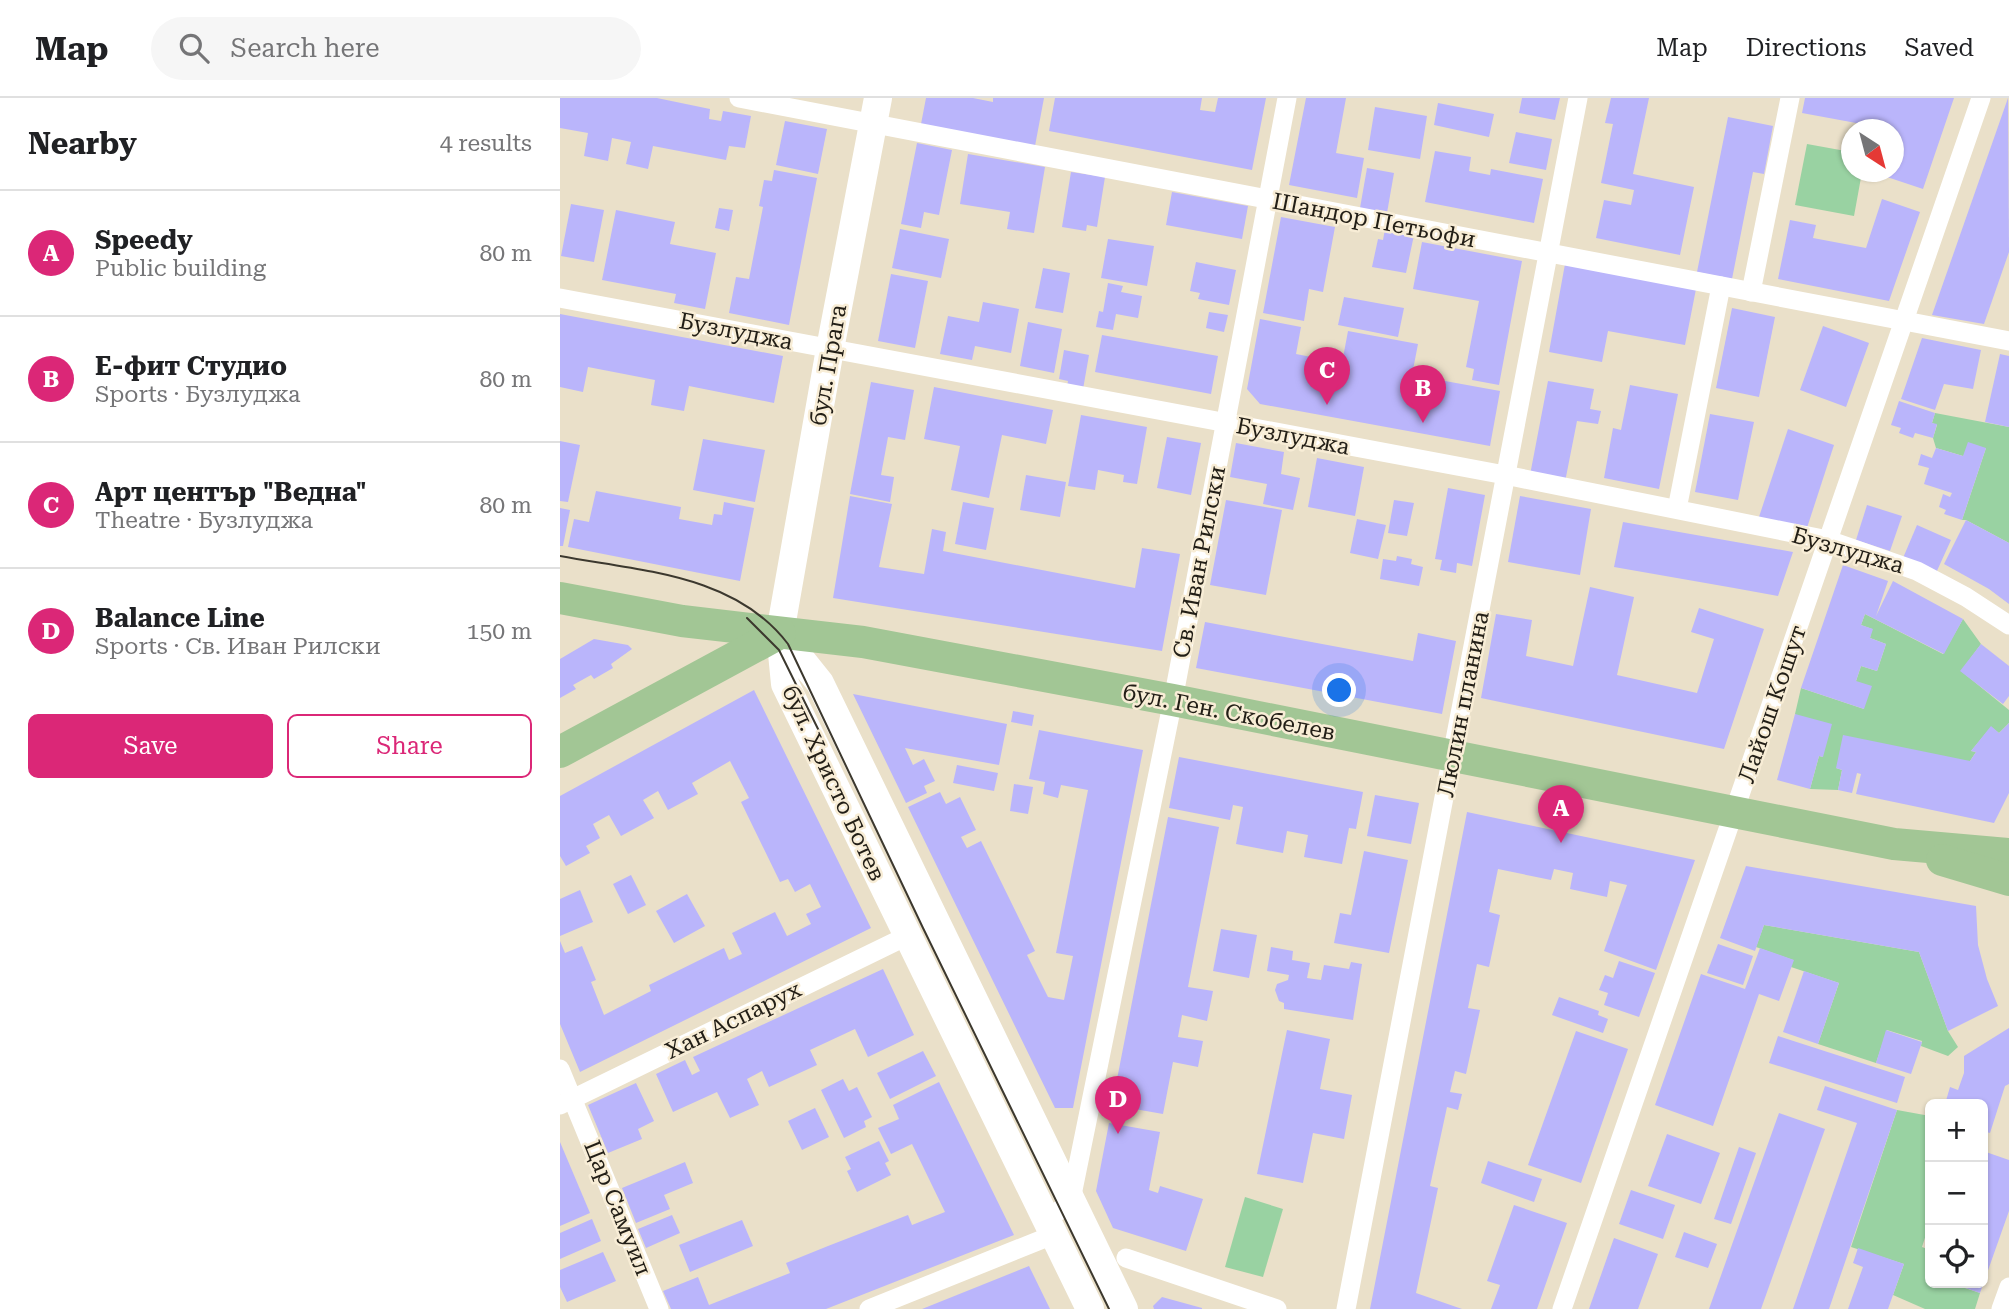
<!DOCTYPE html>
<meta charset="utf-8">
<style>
:root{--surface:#fff;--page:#f6f6f6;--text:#202124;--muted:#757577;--line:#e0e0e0;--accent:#db2777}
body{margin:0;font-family:"Roboto Serif",serif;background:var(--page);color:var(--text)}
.controls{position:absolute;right:21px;bottom:21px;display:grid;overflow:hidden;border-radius:10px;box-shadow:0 2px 5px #0004}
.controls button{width:63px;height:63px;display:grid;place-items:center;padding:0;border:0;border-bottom:2px solid var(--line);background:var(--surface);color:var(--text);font:35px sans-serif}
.compass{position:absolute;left:1281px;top:21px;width:63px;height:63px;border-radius:50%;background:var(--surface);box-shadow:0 2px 5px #0004;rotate:144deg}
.you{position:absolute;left:780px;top:593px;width:24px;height:24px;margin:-18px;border:5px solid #fff;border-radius:50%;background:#1a73e8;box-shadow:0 0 0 10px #1a73e833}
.badge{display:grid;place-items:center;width:46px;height:46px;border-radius:50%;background:var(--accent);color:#fff;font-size:23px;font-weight:700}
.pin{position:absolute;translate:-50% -58px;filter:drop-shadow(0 2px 4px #0008)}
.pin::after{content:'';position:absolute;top:37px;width:24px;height:21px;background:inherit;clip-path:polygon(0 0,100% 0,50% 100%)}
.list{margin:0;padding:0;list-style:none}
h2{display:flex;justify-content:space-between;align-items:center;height:91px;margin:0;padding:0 28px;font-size:30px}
h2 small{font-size:23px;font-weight:400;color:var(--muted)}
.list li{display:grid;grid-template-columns:46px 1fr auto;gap:21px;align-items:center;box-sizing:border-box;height:126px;padding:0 28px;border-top:2px solid var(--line)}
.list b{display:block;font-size:26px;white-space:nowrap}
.list p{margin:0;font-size:23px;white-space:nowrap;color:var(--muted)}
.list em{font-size:23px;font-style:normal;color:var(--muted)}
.actions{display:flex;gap:14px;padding:21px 28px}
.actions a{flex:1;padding:16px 0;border:2px solid var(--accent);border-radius:10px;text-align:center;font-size:24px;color:var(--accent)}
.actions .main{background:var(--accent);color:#fff}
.icon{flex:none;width:38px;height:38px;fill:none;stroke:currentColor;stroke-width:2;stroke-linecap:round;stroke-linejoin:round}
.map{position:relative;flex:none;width:1449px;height:1211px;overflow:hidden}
header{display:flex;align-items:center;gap:42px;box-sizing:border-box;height:98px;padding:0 35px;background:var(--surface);border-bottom:2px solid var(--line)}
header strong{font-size:33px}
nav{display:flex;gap:38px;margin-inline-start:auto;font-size:24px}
.search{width:490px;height:63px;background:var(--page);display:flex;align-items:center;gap:18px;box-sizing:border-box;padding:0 24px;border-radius:38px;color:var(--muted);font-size:26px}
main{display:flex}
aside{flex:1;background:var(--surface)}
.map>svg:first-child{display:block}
</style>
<header>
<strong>Map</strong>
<div class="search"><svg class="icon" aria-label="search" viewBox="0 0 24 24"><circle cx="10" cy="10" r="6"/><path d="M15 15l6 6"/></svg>Search here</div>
<nav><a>Map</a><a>Directions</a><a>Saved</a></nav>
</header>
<main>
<aside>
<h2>Nearby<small>4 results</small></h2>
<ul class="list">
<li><span class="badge">A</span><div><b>Speedy</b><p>Public building</p></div><em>80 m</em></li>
<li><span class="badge">B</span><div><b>Е-фит Студио</b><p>Sports · Бузлуджа</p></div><em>80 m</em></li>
<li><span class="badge">C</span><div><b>Арт център &quot;Ведна&quot;</b><p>Theatre · Бузлуджа</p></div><em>80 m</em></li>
<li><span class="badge">D</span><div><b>Balance Line</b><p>Sports · Св. Иван Рилски</p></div><em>150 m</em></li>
</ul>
<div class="actions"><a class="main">Save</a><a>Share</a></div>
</aside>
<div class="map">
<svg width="1449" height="1211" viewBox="0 0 1449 1211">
<rect width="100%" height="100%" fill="#eae0c9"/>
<g fill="#99d2a2">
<polygon points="1247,46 1291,54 1292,74 1302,74 1294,118 1235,107"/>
<polygon points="1375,315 1449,329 1449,445 1406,422 1402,422 1426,350 1403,358 1376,350 1373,340 1377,327 1372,325"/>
<polygon points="1305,516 1383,556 1403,521 1421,546 1401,573 1449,612 1449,625 1439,635 1431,629 1411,653 1416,654 1410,663 1276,670 1282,672 1278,692 1250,691 1259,658 1263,659 1235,616 1241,590 1304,611 1296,583 1301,568 1317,573 1326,546 1310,540 1312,531 1301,527"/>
<polygon points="1204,827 1359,854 1388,933 1398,949 1388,958 1361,948 1362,943 1327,932 1316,965 1258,946 1279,885 1231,869 1233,862 1196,849"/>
<polygon points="1337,1012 1370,1018 1370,1124 1362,1149 1370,1152 1370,1185 1390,1185 1420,1195 1415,1211 1365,1211 1333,1197 1344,1166 1291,1149"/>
<polygon points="685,1099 723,1111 703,1179 665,1169"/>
</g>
<g fill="#bab5fb">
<polygon points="0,0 97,0 150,11 149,21 161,23 163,13 191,18 185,50 169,48 166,62 93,48 88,71 66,66 71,44 62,42 52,40 48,63 24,58 28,35 0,30"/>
<polygon points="366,0 413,0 433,4 433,0 484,0 475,48 361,26"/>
<polygon points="495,0 642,0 640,12 655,14 658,0 706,0 692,72 489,33"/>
<polygon points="746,0 786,0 776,55 804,60 797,100 729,87"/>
<polygon points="962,0 1000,0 995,22 959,15"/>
<polygon points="1051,0 1089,0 1073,76 1134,89 1120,157 1036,140 1044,102 1071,107 1074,92 1041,85 1053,26 1045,25"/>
<polygon points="1245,0 1394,0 1363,91 1312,74 1334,74 1334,32 1242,15"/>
<polygon points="1448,0 1449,154 1424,226 1372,217"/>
<polygon points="878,5 934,16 929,39 874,27"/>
<polygon points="815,9 867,18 860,61 808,52"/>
<polygon points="1168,19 1213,28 1204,76 1193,74 1172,181 1137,174"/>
<polygon points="225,23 267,31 258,76 216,67"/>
<polygon points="956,34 992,41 986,72 949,65"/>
<polygon points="357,45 392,52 379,117 364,114 361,130 341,126"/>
<polygon points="875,53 911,59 909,73 930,77 931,71 983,81 974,125 865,104"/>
<polygon points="408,56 485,69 474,135 447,131 450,114 400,106"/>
<polygon points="807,70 834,75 827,115 800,110"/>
<polygon points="214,72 257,80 229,227 169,215 176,179 189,181 203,109 199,108 204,82 212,83"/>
<polygon points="511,74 545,79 537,129 527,127 526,133 502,129"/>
<polygon points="612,94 688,108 682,141 606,127"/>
<polygon points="1322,101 1360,114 1329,203 1218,181 1230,122 1256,127 1253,140 1306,150"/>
<polygon points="11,106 44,112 34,164 1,158"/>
<polygon points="159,110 173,112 169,133 155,130"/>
<polygon points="56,112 115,124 110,146 156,155 145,211 114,205 116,196 42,182"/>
<polygon points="721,119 775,129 763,194 749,191 744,223 703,215"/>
<polygon points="340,131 389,141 381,180 332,170"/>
<polygon points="825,131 854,137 846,175 812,169 818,141 823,142"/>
<polygon points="548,141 594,148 587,188 541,180"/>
<polygon points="862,144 962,163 939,287 912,282 914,271 906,269 919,203 853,191"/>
<polygon points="636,164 676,172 669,207 638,201 640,195 630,193"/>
<polygon points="1005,166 1136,191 1125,247 1048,233 1042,264 989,254"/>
<polygon points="483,170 510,175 503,215 475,210"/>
<polygon points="331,176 368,183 355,250 318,243"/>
<polygon points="548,185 563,188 561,194 582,198 578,220 556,216 553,232 536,229 539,213 543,214"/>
<polygon points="784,199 844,210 838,239 778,227"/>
<polygon points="423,204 459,211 451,255 415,248 412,262 380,256 388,218 419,224"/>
<polygon points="1172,210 1215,219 1199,299 1156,290"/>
<polygon points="649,214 668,217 664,234 646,230"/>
<polygon points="0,216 223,258 214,305 129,288 124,313 91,307 95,282 28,269 23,294 0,289"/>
<polygon points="700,221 741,229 736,256 782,265 788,233 858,246 852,277 940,293 930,348 700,306 687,291"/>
<polygon points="468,224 502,231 494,275 460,268"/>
<polygon points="1263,228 1309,245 1286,309 1240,292"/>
<polygon points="542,237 658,258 651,296 535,274"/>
<polygon points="1362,240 1421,252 1413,291 1384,286 1375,312 1341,301"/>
<polygon points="504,252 529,257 522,297 506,294 508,283 499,281"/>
<polygon points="1440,256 1449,258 1449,329 1425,324"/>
<polygon points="988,283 1034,291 1030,311 1041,313 1038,326 1017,323 1005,384 970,377"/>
<polygon points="311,284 354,292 345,342 328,339 321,377 334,379 330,404 290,396"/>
<polygon points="1070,287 1118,296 1099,391 1044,380 1053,330 1061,332"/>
<polygon points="374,289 493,312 486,346 442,337 429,400 391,392 400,348 364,341"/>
<polygon points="1339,303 1375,315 1372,325 1377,326 1373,340 1355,335 1353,340 1339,335 1341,330 1331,327"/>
<polygon points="1150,316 1194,324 1178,402 1135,394"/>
<polygon points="521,317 587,329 577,386 563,384 564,377 538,372 535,392 508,388"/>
<polygon points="1228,331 1274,347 1245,436 1197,425"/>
<polygon points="607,339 641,345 631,397 597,390"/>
<polygon points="143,341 205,352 195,404 133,392"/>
<polygon points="0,343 20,347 8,404 0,403"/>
<polygon points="1408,344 1426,350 1402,422 1384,416 1386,412 1379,409 1383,396 1390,399 1392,395 1364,386 1369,370 1358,367 1361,356 1372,360 1376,350 1403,358"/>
<polygon points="676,345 724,354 721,376 740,380 733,412 703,406 707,386 670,379"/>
<polygon points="757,360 804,369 795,418 748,409"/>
<polygon points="466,377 506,384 500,419 460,412"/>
<polygon points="888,390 925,397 912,468 897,465 896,475 880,472 882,462 875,461"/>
<polygon points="36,393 121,409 119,421 152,427 154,416 162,417 164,404 194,410 180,483 8,449 14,421 29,424"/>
<polygon points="290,398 332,406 319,469 364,476 372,431 386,434 383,453 575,490 582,450 620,456 602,553 273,500"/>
<polygon points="960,398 1031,411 1020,477 948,464"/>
<polygon points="666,402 722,412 706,497 650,487"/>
<polygon points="834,402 854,405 847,438 828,435"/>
<polygon points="403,404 434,410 426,452 395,446"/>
<polygon points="1307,407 1342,418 1330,453 1296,442"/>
<polygon points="0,410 10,412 3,448 0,448"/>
<polygon points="797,421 826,427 818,461 790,455"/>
<polygon points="1406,422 1449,445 1449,506 1429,491 1384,466"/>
<polygon points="1063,424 1102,431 1233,454 1218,498 1174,490 1054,469"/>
<polygon points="1357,427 1391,442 1376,475 1343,460"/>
<polygon points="837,458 852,461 851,466 863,469 859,488 820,481 823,461 836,463"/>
<polygon points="1283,467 1328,483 1316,518 1333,483 1403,521 1384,556 1305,516 1301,527 1313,531 1310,540 1326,546 1317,573 1301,568 1296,583 1312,588 1304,611 1241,590"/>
<polygon points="1030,489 1074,499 1057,577 1137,595 1154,541 1131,534 1139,510 1204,531 1164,651 921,600 936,516 972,522 966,558 1013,568"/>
<polygon points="645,524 853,563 858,535 896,543 882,616 636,570"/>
<polygon points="34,541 68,547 72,551 51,566 53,570 34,581 31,577 13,587 16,591 0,600 0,561"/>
<polygon points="1421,546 1449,568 1449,598 1443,606 1400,573"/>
<polygon points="194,592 311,830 20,974 0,926 0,843 5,855 22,848 36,882 31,884 44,917 91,893 89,887 164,850 169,862 182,856 172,835 215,814 227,838 251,826 246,816 261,809 250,786 235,794 228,781 220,784 181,704 189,700 170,663 132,685 138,696 108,712 98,693 83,702 94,720 61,738 49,717 33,726 40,740 26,748 30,755 6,768 0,758 0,698"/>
<polygon points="293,596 447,626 439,667 345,650 353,667 364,661 375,683 364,688 367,695 346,705"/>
<polygon points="453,613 474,617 472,628 451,624"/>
<polygon points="1235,616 1272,626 1263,659 1259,658 1250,691 1217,682"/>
<polygon points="1449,625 1449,695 1434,725 1296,696 1301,676 1297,675 1292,695 1278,692 1282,672 1276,670 1283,637 1410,663 1416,654 1411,653 1431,628 1439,635"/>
<polygon points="479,632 583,652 513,1010 495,1010 348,709 380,694 386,706 400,699 416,732 401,739 407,750 421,743 475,853 467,857 488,899 504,902 513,858 496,855 528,692 501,687 498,700 483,696 485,684 469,681"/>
<polygon points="619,659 803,694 796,731 789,730 782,766 744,759 748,737 727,733 723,755 676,746 683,709 673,707 670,722 609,710"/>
<polygon points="397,667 438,675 434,693 393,685"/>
<polygon points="454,686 473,689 468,716 450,713"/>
<polygon points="815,697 859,705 851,746 807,738"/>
<polygon points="907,714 1135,762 1096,872 1044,853 1067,787 1050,783 1047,799 1010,791 1013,775 994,771 991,782 938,771 929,814 940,817 929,869 917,866 908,910 920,912 906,976 895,973 890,994 902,996 898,1012 887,1009 870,1088 878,1090 856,1195 902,1211 810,1211"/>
<polygon points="608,719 659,729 628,889 653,893 647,923 622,917 618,939 643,943 638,969 613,964 603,1016 552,1007"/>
<polygon points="804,753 848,762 829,855 774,845 780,815 791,817"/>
<polygon points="1186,768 1416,808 1418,847 1427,881 1438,908 1388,933 1359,854 1204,827 1195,853 1160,840"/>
<polygon points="71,777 86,807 68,816 53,786"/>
<polygon points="20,792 33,824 0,838 0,801"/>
<polygon points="127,796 145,828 114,845 96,813"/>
<polygon points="661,831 697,837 689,880 653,873"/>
<polygon points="1158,846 1193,858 1183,887 1147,875"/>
<polygon points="711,849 733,853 732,862 750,865 747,880 761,882 764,867 789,871 791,864 802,866 793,922 724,911 724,905 719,903 715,892 717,886 728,882 729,877 707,873"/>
<polygon points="1200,850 1234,862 1219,903 1199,896 1153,1028 1095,1007 1141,876 1185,891"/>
<polygon points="1059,863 1095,875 1079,919 1044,907 1048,895 1039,892 1045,877 1053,880"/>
<polygon points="323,871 354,937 308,959 295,931 250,952 257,967 209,989 202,973 187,981 199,1007 170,1020 157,994 113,1014 96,976 125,962 132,977 140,973 133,959"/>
<polygon points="1244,873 1279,885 1258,946 1223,934"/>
<polygon points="999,899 1039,913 1038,917 1048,921 1043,935 992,917"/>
<polygon points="1449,930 1449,986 1445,988 1430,1035 1423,1033 1423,1006 1385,1006 1390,989 1398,992 1404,975 1404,958"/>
<polygon points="727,932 770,941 760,991 792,997 784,1041 753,1035 743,1085 697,1076"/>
<polygon points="1326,932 1362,944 1351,976 1316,965"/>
<polygon points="1016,933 1068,951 1021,1085 968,1067"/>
<polygon points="1218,938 1345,979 1337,1005 1209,965"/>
<polygon points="363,953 376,978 330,1001 317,975"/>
<polygon points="283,981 289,993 297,989 312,1019 304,1023 306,1029 284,1040 261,992"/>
<polygon points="379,984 454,1137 266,1211 111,1211 103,1193 138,1179 149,1207 230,1175 226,1165 268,1148 348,1117 352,1127 385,1114 352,1046 331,1056 318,1030 339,1021 333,1007"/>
<polygon points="76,985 94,1023 78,1031 82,1041 48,1055 28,1007"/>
<polygon points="1265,988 1337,1012 1269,1211 1233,1211 1297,1025 1257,1012"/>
<polygon points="255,1010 269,1039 242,1052 228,1023"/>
<polygon points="1219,1015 1265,1031 1201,1211 1149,1211"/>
<polygon points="549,1025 600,1034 589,1092 598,1095 600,1088 643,1101 626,1153 553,1130 536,1093"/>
<polygon points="1107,1036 1160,1055 1141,1106 1088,1088"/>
<polygon points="319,1043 329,1063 325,1065 331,1077 297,1094 287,1073 291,1071 285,1059"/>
<polygon points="0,1044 30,1115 0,1128"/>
<polygon points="1179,1049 1196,1055 1171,1126 1154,1121"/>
<polygon points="1423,1053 1449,1062 1449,1113 1420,1195 1391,1185 1423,1185"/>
<polygon points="928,1063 982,1081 974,1104 921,1085"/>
<polygon points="125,1064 133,1085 104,1097 110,1111 76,1125 62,1090"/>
<polygon points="1071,1092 1115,1107 1103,1141 1059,1126"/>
<polygon points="954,1107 1007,1125 977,1211 931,1211 940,1187 927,1183"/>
<polygon points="112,1117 120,1135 86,1150 78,1131"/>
<polygon points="32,1121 41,1143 0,1161 0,1135"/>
<polygon points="182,1122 193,1148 130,1174 119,1147"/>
<polygon points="1124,1134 1157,1146 1148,1170 1115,1159"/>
<polygon points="1054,1140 1098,1156 1078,1211 1029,1211"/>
<polygon points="1298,1150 1344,1166 1328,1211 1288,1211 1303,1169 1293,1165"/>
<polygon points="43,1154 56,1183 7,1204 0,1189 0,1172"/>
<polygon points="469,1168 490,1211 362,1211"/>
<polygon points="602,1199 642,1210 642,1211 594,1211 593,1208"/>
</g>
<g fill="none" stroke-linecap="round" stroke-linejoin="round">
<g stroke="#fff" stroke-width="19">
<polyline points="179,0 1449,243"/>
<polyline points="1191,194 1230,0"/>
<polyline points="0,200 945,377 1268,442 1357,473 1406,499 1449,527"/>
<polyline points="1117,411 1161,188"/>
<polyline points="0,971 99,1211"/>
<polyline points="0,1007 347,838"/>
<path d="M485 1121C499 1114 509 1107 513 1092L613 602 727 0"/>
<polyline points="566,1160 717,1211"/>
<polyline points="309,1211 493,1137"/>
<polyline points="786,1211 1018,0"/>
<polyline points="1002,1211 1421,0"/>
<polyline points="1441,1211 1449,1189"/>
</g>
<g stroke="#fff" stroke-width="28">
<polyline points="318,0 270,251 220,535 225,586 530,1211"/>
<polyline points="220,535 260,585 564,1211"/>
</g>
<g stroke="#a2c695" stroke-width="32">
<polyline points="0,500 122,523 303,544 613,602 1334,746 1449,756"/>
<polyline points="0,654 220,535"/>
<polyline points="1382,762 1449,782"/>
</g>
<g stroke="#3c382e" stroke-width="2">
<path d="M0 458C80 473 175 476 228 546L363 830 549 1211"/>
<polyline points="187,520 219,552 261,637"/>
</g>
</g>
<g text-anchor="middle" stroke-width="5" stroke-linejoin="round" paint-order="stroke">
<g font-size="23" fill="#221e16" stroke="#f8edd6">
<text transform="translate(814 122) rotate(11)" y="8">Шандор Петьофи</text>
<text transform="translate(176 233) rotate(11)" y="8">Бузлуджа</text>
<text transform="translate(268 267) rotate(-80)" y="8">бул. Прага</text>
<text transform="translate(733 338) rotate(11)" y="8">Бузлуджа</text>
<text transform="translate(1288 452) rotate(16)" y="8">Бузлуджа</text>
<text transform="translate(639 464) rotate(-79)" y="8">Св. Иван Рилски</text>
<text transform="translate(903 606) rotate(-79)" y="8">Люлин планина</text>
<text transform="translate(1212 606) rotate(-71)" y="8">Лайош Кошут</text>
<text transform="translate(669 614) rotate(11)" y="8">бул. Ген. Скобелев</text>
<text transform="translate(274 685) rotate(65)" y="8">бул. Христо Ботев</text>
<text transform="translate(173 922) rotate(-26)" y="8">Хан Аспарух</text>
<text transform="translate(58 1110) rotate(68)" y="8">Цар Самуил</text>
</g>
</g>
</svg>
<div class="controls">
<button>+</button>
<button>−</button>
<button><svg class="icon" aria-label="locate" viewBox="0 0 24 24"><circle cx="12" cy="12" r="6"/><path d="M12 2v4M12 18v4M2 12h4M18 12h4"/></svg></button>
</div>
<svg class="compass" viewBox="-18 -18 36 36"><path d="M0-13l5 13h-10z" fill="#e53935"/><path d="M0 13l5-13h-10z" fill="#757577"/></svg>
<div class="you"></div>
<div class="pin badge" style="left:1001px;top:745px">A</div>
<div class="pin badge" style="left:863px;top:325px">B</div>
<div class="pin badge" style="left:767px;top:307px">C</div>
<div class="pin badge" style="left:558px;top:1036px">D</div>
</div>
</main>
